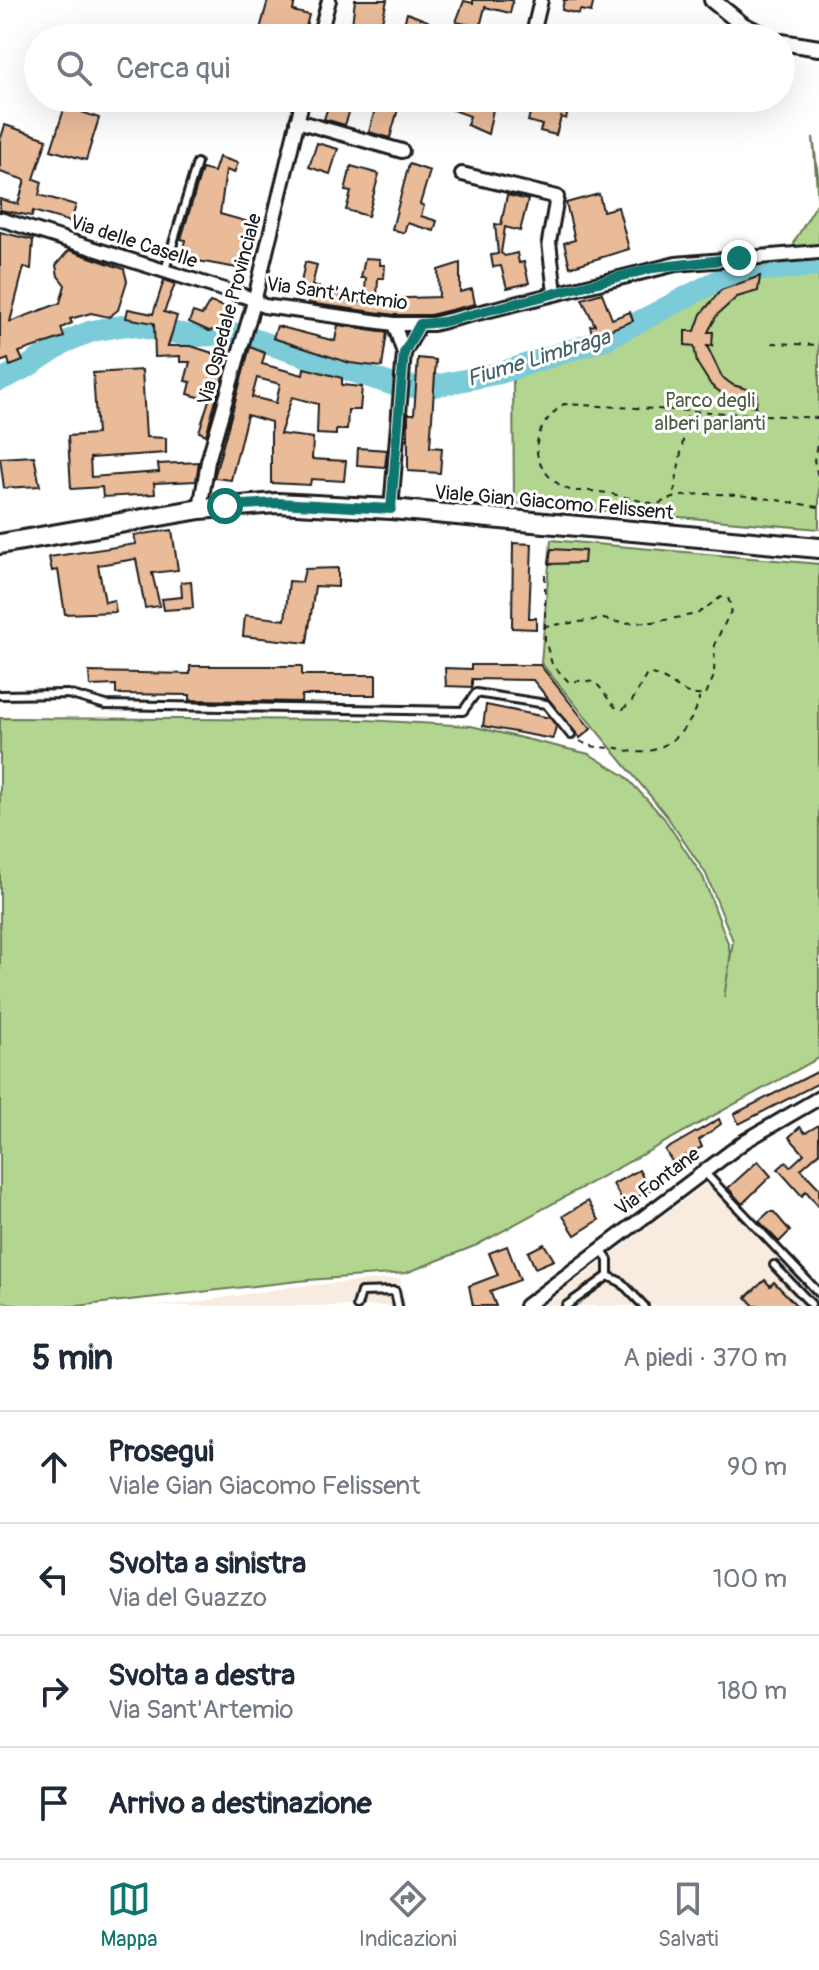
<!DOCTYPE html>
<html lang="it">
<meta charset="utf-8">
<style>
:root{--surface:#fff;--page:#f2f2f3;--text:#1f2937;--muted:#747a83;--line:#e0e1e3;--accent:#0f766e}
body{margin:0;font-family:Pangolin,sans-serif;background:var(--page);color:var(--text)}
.stop{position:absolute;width:24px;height:24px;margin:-18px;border:6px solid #0f766e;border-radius:50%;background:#fff}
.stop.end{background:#0f766e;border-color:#fff;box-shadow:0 2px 8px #0008}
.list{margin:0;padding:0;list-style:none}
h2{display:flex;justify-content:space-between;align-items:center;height:104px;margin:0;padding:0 32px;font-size:34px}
h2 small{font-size:26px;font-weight:400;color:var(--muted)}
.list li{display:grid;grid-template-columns:52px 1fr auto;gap:24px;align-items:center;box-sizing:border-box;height:112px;padding:0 32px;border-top:2px solid var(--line)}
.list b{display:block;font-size:30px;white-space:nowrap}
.list p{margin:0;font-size:26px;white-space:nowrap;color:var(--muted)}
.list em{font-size:26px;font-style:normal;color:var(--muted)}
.icon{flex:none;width:44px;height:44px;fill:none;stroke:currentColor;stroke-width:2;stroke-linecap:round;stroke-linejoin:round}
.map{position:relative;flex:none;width:819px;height:1306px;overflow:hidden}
.search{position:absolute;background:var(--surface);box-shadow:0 8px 32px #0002;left:24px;right:24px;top:24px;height:88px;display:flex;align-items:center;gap:20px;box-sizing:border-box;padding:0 28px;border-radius:44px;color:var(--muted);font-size:30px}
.sheet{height:552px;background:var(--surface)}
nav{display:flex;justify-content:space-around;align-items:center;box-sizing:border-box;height:112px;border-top:2px solid var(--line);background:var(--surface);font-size:22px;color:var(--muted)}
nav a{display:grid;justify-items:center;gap:4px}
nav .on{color:var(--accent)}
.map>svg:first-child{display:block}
</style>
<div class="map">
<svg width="819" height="1306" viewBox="0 0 819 1306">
<rect width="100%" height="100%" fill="#fff"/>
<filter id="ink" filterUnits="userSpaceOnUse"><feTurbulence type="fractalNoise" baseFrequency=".0125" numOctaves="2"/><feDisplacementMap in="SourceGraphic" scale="16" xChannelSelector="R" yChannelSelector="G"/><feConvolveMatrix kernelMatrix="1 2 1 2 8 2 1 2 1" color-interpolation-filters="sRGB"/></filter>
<g filter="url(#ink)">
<g fill="#f8ebe0">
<polygon points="709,1181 819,1301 819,1306 543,1306"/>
<polygon points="400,1278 406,1306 149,1306 192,1303 290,1287"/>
</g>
<g fill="#b2d690" stroke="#677956" stroke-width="2">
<polygon points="813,137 819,183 819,248 795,249 794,242 818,202"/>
<polygon points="746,273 819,273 819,529 514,503 513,378 617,339 703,291"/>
<polygon points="551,540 819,564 819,1058 477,1245 406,1273 308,1280 77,1306 17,1306 0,1301 0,718 366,720 471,726 589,754 625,776 664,818 703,877 729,946 730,959 724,998 733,941 706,874 666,815 541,663"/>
</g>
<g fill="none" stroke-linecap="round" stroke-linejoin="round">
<g stroke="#7bcbd8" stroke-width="22">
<polyline points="0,380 27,367 65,342 92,331 127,325 194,336 238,334 391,384 416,387"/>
<polyline points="434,386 500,373 606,339 734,272 819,266"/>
</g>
</g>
<g fill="#e9bb99" stroke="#1c1c1c" stroke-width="2" fill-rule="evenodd">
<polygon points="268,0 295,0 293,11 309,15 303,38 276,38 259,33"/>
<polygon points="355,0 387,0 378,38 351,33"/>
<polygon points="473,0 513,0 510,13 485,7 480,27 456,22 464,1 473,3"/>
<polygon points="564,0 594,0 591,12 580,10 579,14 562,10"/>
<polygon points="407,13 428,21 423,38 400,38"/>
<polygon points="331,98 354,98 345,125 324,119"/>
<polygon points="378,98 389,98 387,104 398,109 390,138 369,132"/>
<polygon points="420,98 473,98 494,104 488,134 467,125 470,116"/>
<polygon points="534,98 564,98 563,102 570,104 566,119 561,117 556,135 540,131 542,125 528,121"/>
<polygon points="65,106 99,118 86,160 51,150"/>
<polygon points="5,125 47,139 34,179 42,182 39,195 76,205 71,222 33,211 32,216 0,210 0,199 18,204 25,180 0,172 0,141"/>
<polygon points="317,143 338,149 330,174 309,167"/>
<polygon points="219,157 238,163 234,173 226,170 220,214 252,223 243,269 181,258 185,240 181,239 202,169 214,172"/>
<polygon points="409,164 430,171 420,204 424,206 421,216 437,221 434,231 407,223 404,233 392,229"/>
<polygon points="351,166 379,174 368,216 346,210 351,192 345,191"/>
<polygon points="599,194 603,211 618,207 629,249 570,267 564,243 575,240 566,203"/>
<polygon points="507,195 528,200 520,231 505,227 501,253 505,256 517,253 519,263 524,262 529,283 507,288 501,266 493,267 491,255 498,254 495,224 501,225"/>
<polygon points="0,232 33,240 31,269 24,267 10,322 60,303 65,285 58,276 56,265 69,250 124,269 127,281 118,310 109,317 91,313 70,319 72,323 61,328 64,337 19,352 23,361 10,366 8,359 0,362"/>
<polygon points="365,258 380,259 380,265 385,265 384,278 378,278 377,299 439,297 438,270 460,263 460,292 472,289 475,304 430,315 395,315 308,303 310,291 300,288 305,262 317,265 312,286 342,292 340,299 364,302 366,278 361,278"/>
<polygon points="760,276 758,291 737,297 717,315 708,332 713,332 712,346 707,346 722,377 733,385 757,392 756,406 732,401 711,385 697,363 694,346 685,345 685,331 695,331 701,314 721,290"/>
<polygon points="164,280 175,284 164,312 177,316 168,346 191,346 228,358 206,435 199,432 209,400 188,394 191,382 185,381 190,362 180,362 180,356 155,357 154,323 126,318 128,309 153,314"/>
<polygon points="602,293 612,319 630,312 633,321 593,336 590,326 595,325 582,299"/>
<polygon points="210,302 234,310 227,332 218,329 209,331 189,322 193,312 202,315"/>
<polygon points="338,325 387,332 382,367 350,363 273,338 277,326 335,341"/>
<path d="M250 347 265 353 262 364 303 375 304 368 316 371 342 378V385L362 387 360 410H348L347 430H336V435L317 434 318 404 292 397 280 434 313 438 312 459 346 461 344 481 311 479 310 485 271 483V422L247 415 231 480 214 478ZM257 378 280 384 276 403 252 397Z"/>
<polygon points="418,358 436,360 430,447 442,448 440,473 408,471 408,414 414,414"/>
<polygon points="142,370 146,437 166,438 166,453 90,458 91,477 159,472 158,464 199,462 196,481 154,483 155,494 103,497 102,487 71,489 68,436 97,434 93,373"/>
<polygon points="358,448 387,450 385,467 357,465"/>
<polygon points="34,456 40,486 4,488 0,458"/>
<polygon points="172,530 178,570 152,573 160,606 145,608 136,559 98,565 105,602 114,600 116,612 65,614 58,570 52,571 49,557 136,544 134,535"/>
<polygon points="513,543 532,544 529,618 536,618 536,629 512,628"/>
<polygon points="551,549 585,551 584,563 549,564"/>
<polygon points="338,568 338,587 315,586 307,643 243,636 245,615 285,620 289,581 302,582 305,569"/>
<polygon points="191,581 193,608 164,610 162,599 182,597 181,582"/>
<polygon points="471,665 540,665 591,729 580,738 533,680 472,679 472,687 446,686 445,668 471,669"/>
<polygon points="190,666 302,666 302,675 376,675 376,695 302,695 301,702 190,700 190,695 116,694 116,685 90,686 89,672 190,674"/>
<polygon points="486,705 550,718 556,726 553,739 483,726"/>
<polygon points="819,1071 819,1083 739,1124 734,1114"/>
<polygon points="719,1119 721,1124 699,1140 702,1147 673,1163 665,1150"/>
<polygon points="819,1125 819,1153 801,1169 819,1188 819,1207 806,1191 802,1196 778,1169 786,1162 790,1167 804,1154 789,1137 800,1127 805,1133"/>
<polygon points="758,1161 771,1176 742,1204 728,1188"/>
<polygon points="639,1170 650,1190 624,1204 613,1184"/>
<polygon points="588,1201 599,1220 575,1235 563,1216"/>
<polygon points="769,1212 774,1212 790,1231 779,1242 759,1221"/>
<polygon points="544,1244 554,1260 535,1268 528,1252"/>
<polygon points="507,1246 520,1280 490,1291 496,1306 473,1306 469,1286 498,1275 489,1253"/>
<polygon points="765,1280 770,1286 774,1282 797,1306 754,1306 746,1297"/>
</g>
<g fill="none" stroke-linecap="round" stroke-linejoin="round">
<defs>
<g id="service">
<polyline points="165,270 197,163"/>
<polyline points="0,695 68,694 106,705 463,711 476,693 546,704 571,735"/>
<polyline points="704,1172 819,1293"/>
<polyline points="601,1250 608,1260 608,1276"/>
<polyline points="774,1265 811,1304"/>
<polyline points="357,1306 361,1292 395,1291 398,1306"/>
<polyline points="566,1306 608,1276 621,1282 644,1306"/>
</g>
<g id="minor">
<polyline points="319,38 329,0"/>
<polyline points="532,38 541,0"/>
<polyline points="297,121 402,151"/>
<polyline points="462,174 557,197 549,242 555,293"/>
<polyline points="0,219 247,297 264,306 394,324 433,324 676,264 819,252"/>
<polyline points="394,324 404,353 420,324"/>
<polyline points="200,509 208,461 254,302 303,98"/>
<polyline points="391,509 404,353"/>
<polyline points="526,1306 745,1141 819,1098"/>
</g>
<g id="tertiary">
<polyline points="712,0 743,25 769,38"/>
<polyline points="781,42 819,48"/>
</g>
<polyline id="primary" points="0,544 200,509 277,503 391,509 819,548"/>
</defs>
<use href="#service" stroke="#1c1c1c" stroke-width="12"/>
<use href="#minor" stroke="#1c1c1c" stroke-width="18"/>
<use href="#tertiary" stroke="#1c1c1c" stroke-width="20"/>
<use href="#primary" stroke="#1c1c1c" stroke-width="24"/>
<g stroke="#1c1c1c" stroke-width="2" stroke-dasharray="6 6" stroke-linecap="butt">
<polyline points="772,343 819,345"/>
<path d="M819 418 564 404C530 428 525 466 565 488 572 492 582 491 590 491 613 492 635 501 658 504 695 483 776 500 819 507"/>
<polyline points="819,434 814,460 819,481"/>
<polyline points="674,493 688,412"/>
<path d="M545 575V640L552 664 569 682C602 677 596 686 615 707L623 709 632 701 647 674C669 674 684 701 706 694L714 676 715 643 732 609 728 598 721 597 697 614 654 622 621 623 604 619 545 626"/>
<path d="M580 741C593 749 603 747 617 748 624 749 630 752 636 752 665 755 696 723 699 698"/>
</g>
<use href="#service" stroke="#fff" stroke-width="6"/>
<use href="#minor" stroke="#fff" stroke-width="12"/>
<use href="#tertiary" stroke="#fff" stroke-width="14"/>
<use href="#primary" stroke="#fff" stroke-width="18"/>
</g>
</g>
<g fill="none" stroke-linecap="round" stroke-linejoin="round" filter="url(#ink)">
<polyline stroke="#0f766e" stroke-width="10" points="225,506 277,503 391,509 404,353 420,324 443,322 653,268 739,258"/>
</g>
<g text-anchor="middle" stroke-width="6" stroke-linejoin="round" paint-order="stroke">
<g font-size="20" fill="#1c1c1c" stroke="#fff">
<text transform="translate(134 241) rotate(18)" y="7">Via delle Caselle</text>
<text transform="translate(337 293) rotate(8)" y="7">Via Sant'Artemio</text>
<text transform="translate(229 309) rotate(-75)" y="7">Via Ospedale Provinciale</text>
<text transform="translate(554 502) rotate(5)" y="7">Viale Gian Giacomo Felissent</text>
<text transform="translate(657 1181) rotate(-37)" y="7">Via Fontane</text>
</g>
<g font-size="20" fill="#505d45" stroke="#fff">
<text x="710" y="407">Parco degli<tspan x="710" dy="23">alberi parlanti</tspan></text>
</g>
<g font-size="22" font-style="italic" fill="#426267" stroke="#fff">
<text transform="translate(538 357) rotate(-17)" y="8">Fiume Limbraga</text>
</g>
</g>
</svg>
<div class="stop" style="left:225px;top:506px"></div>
<div class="stop end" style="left:739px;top:258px"></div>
<div class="search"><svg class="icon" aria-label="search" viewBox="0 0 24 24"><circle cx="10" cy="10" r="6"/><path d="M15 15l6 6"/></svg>Cerca qui</div>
</div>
<section class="sheet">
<h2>5 min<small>A piedi · 370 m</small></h2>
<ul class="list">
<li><svg class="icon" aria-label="ahead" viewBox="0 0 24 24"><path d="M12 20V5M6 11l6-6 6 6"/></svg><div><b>Prosegui</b><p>Viale Gian Giacomo Felissent</p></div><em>90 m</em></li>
<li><svg class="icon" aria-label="left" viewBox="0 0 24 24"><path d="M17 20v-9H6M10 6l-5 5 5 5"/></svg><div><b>Svolta a sinistra</b><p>Via del Guazzo</p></div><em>100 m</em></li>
<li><svg class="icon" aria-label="right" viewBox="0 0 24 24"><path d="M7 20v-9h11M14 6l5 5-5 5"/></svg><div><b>Svolta a destra</b><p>Via Sant'Artemio</p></div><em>180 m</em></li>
<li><svg class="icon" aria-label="arrive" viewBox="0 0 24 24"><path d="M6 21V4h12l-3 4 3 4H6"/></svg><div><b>Arrivo a destinazione</b></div></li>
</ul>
</section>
<nav>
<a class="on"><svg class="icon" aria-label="map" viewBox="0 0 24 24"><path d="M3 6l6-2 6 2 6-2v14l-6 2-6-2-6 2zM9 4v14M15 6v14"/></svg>Mappa</a>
<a><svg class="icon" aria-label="directions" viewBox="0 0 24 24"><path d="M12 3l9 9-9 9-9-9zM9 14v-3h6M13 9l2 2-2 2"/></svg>Indicazioni</a>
<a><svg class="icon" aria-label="saved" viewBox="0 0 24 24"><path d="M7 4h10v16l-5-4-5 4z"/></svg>Salvati</a>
</nav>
